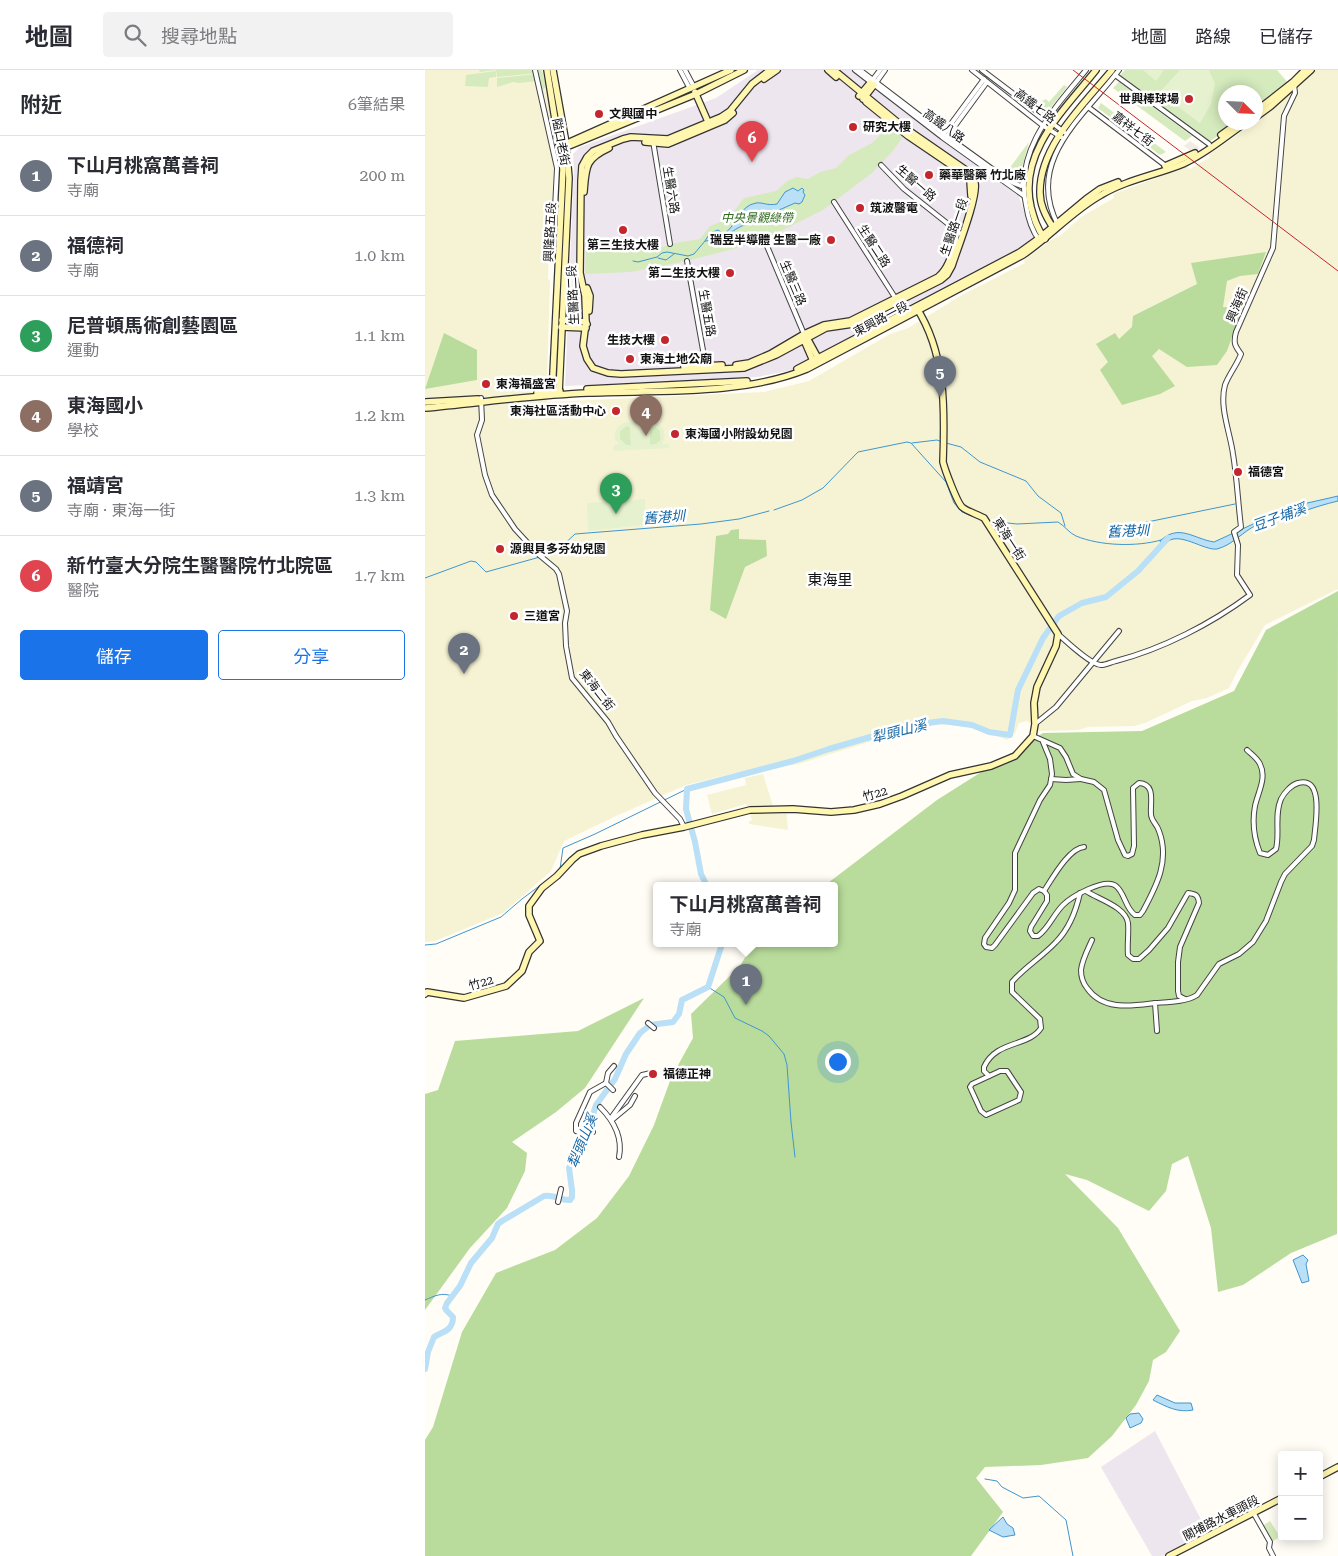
<!DOCTYPE html>
<html lang="zh-TW">
<meta charset="utf-8">
<style>
:root{--surface:#fff;--page:#f2f2f3;--text:#2b2b33;--muted:#7c7c81;--line:#e1e1e2;--accent:#1a73e8}
body{margin:0;font-family:"Roboto Serif","Noto Sans TC",serif;background:var(--page);color:var(--text)}
.controls{position:absolute;right:15px;bottom:15px;display:grid;overflow:hidden;border-radius:5px;box-shadow:0 2px 12px #0003}
.controls button{width:45px;height:45px;display:grid;place-items:center;padding:0;border:0;border-bottom:1px solid var(--line);background:var(--surface);color:var(--text);font:25px sans-serif}
.compass{position:absolute;left:793px;top:15px;width:45px;height:45px;border-radius:50%;background:var(--surface);box-shadow:0 2px 12px #0003;rotate:114deg}
.you{position:absolute;left:412px;top:991px;width:18px;height:18px;margin:-12px;border:4px solid #fff;border-radius:50%;background:#1a73e8;box-shadow:0 0 0 8px #1a73e833}
.badge{display:grid;place-items:center;width:32px;height:32px;border-radius:50%;background:var(--accent);color:#fff;font-size:16px;font-weight:700}
.pin{position:absolute;translate:-50% -41px;filter:drop-shadow(0 1px 2px #0008)}
.pin::after{content:'';position:absolute;top:26px;width:18px;height:15px;background:inherit;clip-path:polygon(0 0,100% 0,50% 100%)}
.popup{position:absolute;left:228px;top:812px;width:185px;height:65px;box-sizing:border-box;display:grid;place-content:center;border-radius:5px;background:var(--surface);filter:drop-shadow(0 1px 4px #0005);font-size:16px;white-space:nowrap;color:var(--muted)}
.popup b{font-size:19px;color:var(--text)}
.popup::after{content:'';position:absolute;left:50%;top:100%;margin-left:-10px;border:10px solid transparent;border-top-color:var(--surface)}
.list{margin:0;padding:0;list-style:none}
h2{display:flex;justify-content:space-between;align-items:center;height:65px;margin:0;padding:0 20px;font-size:21px}
h2 small{font-size:16px;font-weight:400;color:var(--muted)}
.list li{display:grid;grid-template-columns:32px 1fr auto;gap:15px;align-items:center;box-sizing:border-box;height:80px;padding:0 20px;border-top:1px solid var(--line)}
.list b{display:block;font-size:19px;white-space:nowrap}
.list p{margin:0;font-size:16px;white-space:nowrap;color:var(--muted)}
.list em{font-size:16px;font-style:normal;color:var(--muted)}
.actions{display:flex;gap:10px;padding:15px 20px}
.actions a{flex:1;padding:11px 0;border:1px solid var(--accent);border-radius:5px;text-align:center;font-size:18px;color:var(--accent)}
.actions .main{background:var(--accent);color:#fff}
.icon{flex:none;width:28px;height:28px;fill:none;stroke:currentColor;stroke-width:2;stroke-linecap:round;stroke-linejoin:round}
.map{position:relative;flex:none;width:913px;height:1486px;overflow:hidden}
header{display:flex;align-items:center;gap:30px;box-sizing:border-box;height:70px;padding:0 25px;background:var(--surface);border-bottom:1px solid var(--line)}
header strong{font-size:24px}
nav{display:flex;gap:28px;margin-inline-start:auto;font-size:18px}
.search{width:350px;height:45px;background:var(--page);display:flex;align-items:center;gap:12px;box-sizing:border-box;padding:0 18px;border-radius:5px;color:var(--muted);font-size:19px}
main{display:flex}
aside{flex:1;background:var(--surface)}
.map>svg:first-child{display:block}
</style>
<header>
<strong>地圖</strong>
<div class="search"><svg class="icon" aria-label="search" viewBox="0 0 24 24"><circle cx="10" cy="10" r="6"/><path d="M15 15l6 6"/></svg>搜尋地點</div>
<nav><a>地圖</a><a>路線</a><a>已儲存</a></nav>
</header>
<main>
<aside>
<h2>附近<small>6筆結果</small></h2>
<ul class="list">
<li><span class="badge" style="background:#6b7280">1</span><div><b>下山月桃窩萬善祠</b><p>寺廟</p></div><em>200 m</em></li>
<li><span class="badge" style="background:#6b7280">2</span><div><b>福德祠</b><p>寺廟</p></div><em>1.0 km</em></li>
<li><span class="badge" style="background:#2e9e5b">3</span><div><b>尼普頓馬術創藝園區</b><p>運動</p></div><em>1.1 km</em></li>
<li><span class="badge" style="background:#8d6e63">4</span><div><b>東海國小</b><p>學校</p></div><em>1.2 km</em></li>
<li><span class="badge" style="background:#6b7280">5</span><div><b>福靖宮</b><p>寺廟 · 東海一街</p></div><em>1.3 km</em></li>
<li><span class="badge" style="background:#e0444e">6</span><div><b>新竹臺大分院生醫醫院竹北院區</b><p>醫院</p></div><em>1.7 km</em></li>
</ul>
<div class="actions"><a class="main">儲存</a><a>分享</a></div>
</aside>
<div class="map">
<svg width="913" height="1486" viewBox="0 0 913 1486">
<rect width="100%" height="100%" fill="#fffdf5"/>
<g fill="#eee6ef">
<polygon points="333,0 427,0 593,124 602,150 612,168 368,300 332,307 140,316 149,99 148,84 155,77 291,28"/>
<polygon points="730,1361 783,1463 737,1486 727,1486 676,1397"/>
</g>
<g fill="#f6f3d4">
<polygon points="0,0 116,0 124,30 129,67 127,165 124,167 123,209 125,210 122,311 120,311 120,317 122,332 339,322 384,311 465,264 483,258 537,225 596,195 600,193 599,190 629,168 635,166 656,147 689,128 688,124 762,97 765,99 784,88 785,87 783,85 831,52 875,15 891,0 913,0 913,519 840,555 812,602 804,618 782,628 767,631 720,653 709,656 664,657 653,660 615,661 602,651 594,653 590,663 582,670 548,657 513,654 479,661 374,694 310,703 261,715 189,747 139,771 126,801 78,843 10,871 0,872"/>
<polygon points="338,704 348,736 361,737 363,760 324,754 324,752 327,750 321,734 287,744 282,725 321,715 320,708"/>
</g>
<g fill="#d5ebbd">
<polygon points="54,0 111,0 112,3 72,7 71,0 55,2"/>
<polygon points="112,0 117,0 121,16 118,20 116,17"/>
<polygon points="700,0 852,0 864,14 831,38 831,22 801,22 801,52 811,53 784,72 695,5"/>
<polygon points="71,1 71,7 64,8 63,17 40,16 41,5"/>
<polygon points="112,4 113,11 94,13 88,12 72,17 72,8"/>
<polygon points="694,12 767,66 760,71 688,18"/>
<polygon points="639,15 642,17 622,42 611,34 621,29 624,32"/>
<polygon points="676,33 741,82 735,85 673,38"/>
<polygon points="464,56 478,67 467,82 447,103 398,140 344,167 327,174 262,191 206,202 160,204 161,178 198,180 238,177 245,174 275,169 285,156 303,149 319,128 351,121 364,110 372,107 383,109 395,102 411,98 424,85 447,73"/>
<polygon points="604,72 593,112 580,104"/>
<polygon points="201,356 205,356 206,375 201,375 195,369 195,361"/>
<polygon points="225,356 232,357 235,361 236,370 231,374 225,375"/>
<polygon points="845,1451 855,1467 846,1472 837,1456"/>
</g>
<g fill="#b9dc9c">
<polygon points="841,182 833,204 815,206 802,211 798,237 817,238 802,281 792,295 762,297 734,279 727,286 750,316 735,324 697,335 675,300 683,292 671,274 690,263 694,269 707,257 708,246 772,214 766,193"/>
<polygon points="19,263 52,280 52,310 0,319"/>
<polygon points="314,459 314,469 341,470 342,486 320,497 301,549 285,540 291,466 303,464 306,460"/>
<polygon points="913,521 912,1164 866,1183 818,1215 793,1222 786,1158 763,1086 747,1094 741,1121 724,1141 662,1110 640,1104 693,1158 755,1261 741,1282 728,1290 724,1311 711,1335 687,1366 663,1388 616,1395 560,1397 551,1408 578,1442 546,1486 0,1486 0,1370 8,1357 37,1262 71,1203 130,1180 172,1148 204,1106 229,1055 246,1008 268,968 266,944 315,896 328,874 410,874 410,816 399,816 512,730 618,663 717,661 809,621 841,560"/>
<polygon points="219,928 160,1018 131,1042 87,1072 102,1083 100,1101 82,1138 45,1178 0,1240 0,1024 13,1020 30,971 153,961"/>
</g>
<g fill="#e6f2cf" fill-rule="evenodd">
<polygon points="718,0 739,0 731,11"/>
<polygon points="755,0 784,0 790,14 786,34 775,53 734,23"/>
<path d="M201 352H231C240 358 242 365 237 374H244V378L189 381V375L195 374 190 370C188 361 193 355 201 352ZM201 356 205 357 206 375H201L195 369V361ZM229 356 235 361 236 370 231 374 225 375V357Z"/>
<polygon points="220,429 220,455 163,461 162,433"/>
</g>
<polygon fill="#f1ede2" points="765,71 775,78 768,83 759,76"/>
<g fill="#b9e0f7" stroke="#3f96cf">
<path d="M368 118 373 121 377 118 379 120 378 122 380 125 377 132 374 134 370 133C353 141 335 147 319 155 301 163 302 170 280 171L285 163 293 160 299 164C312 155 314 136 331 133 338 132 342 136 352 134L360 122Z"/>
<path d="M913 426V431C900 434 888 438 876 442 861 446 846 448 832 455 818 461 808 475 792 479 779 481 753 460 741 473H736L735 471C754 453 769 469 789 472L865 437Z"/>
<polygon points="878,1185 883,1190 881,1194 884,1211 877,1213 868,1190"/>
<path d="M732 1325 750 1333H766L768 1340C753 1343 742 1337 728 1330Z"/>
<polygon points="714,1343 718,1349 716,1353 705,1358 701,1348 705,1344"/>
<polygon points="578,1447 582,1454 588,1458 590,1465 578,1467 564,1460"/>
</g>
<g fill="none" stroke-linecap="round" stroke-linejoin="round">
<g stroke="#3f96cf" stroke-width="1">
<polyline points="233,188 241,190 249,184"/>
<polyline points="208,191 213,192 232,187 237,183 242,182 263,186 269,184 280,171"/>
<polyline points="487,373 512,370 517,372"/>
<polyline points="521,373 536,377 555,392 601,411 613,426 636,443 640,456"/>
<polyline points="349,440 377,430 398,418 433,382 482,372 486,373 521,412 529,433 537,442 557,450"/>
<path d="M564 451 592 454 633 452C640 456 644 463 651 466 675 476 712 477 736 470"/>
<polyline points="693,458 810,434"/>
<polyline points="119,486 135,478 150,464 276,454 314,449 344,441"/>
<polyline points="0,508 46,491 51,492 61,502 115,487"/>
<polyline points="135,799 138,778 170,764 262,719"/>
<polyline points="0,875 11,874 76,847 97,829 129,805"/>
<polyline points="283,917 299,927 310,948 337,961 344,966 359,984 362,995 366,1052 370,1087"/>
<path d="M0 1230C10 1226 16 1222 27 1226"/>
<polyline points="560,1409 572,1411 577,1417 598,1428 614,1426 641,1450 648,1486"/>
</g>
<g stroke="#b9e0f7" stroke-width="6">
<polyline points="282,816 276,804 270,772 261,739 262,719 368,691 404,679 487,655 518,651 547,655 564,662 585,665 593,620 618,568 634,546 657,533 681,527 713,501 743,468"/>
<path d="M0 1299 3 1282 9 1267C18 1261 28 1261 28 1247L22 1241 20 1238 22 1233 35 1216 46 1193 67 1168 73 1154 77 1151 119 1126C130 1124 135 1131 145 1130L147 1127V1120L144 1098 161 1067 171 1035 190 1009 201 984 215 963 225 955 248 952 254 944 257 930 283 917 297 874"/>
</g>
<defs>
<g id="street">
<polyline points="110,0 132,98 128,179"/>
<polyline points="255,0 265,19"/>
<polyline points="260,0 269,17"/>
<polyline points="430,0 517,67 598,125"/>
<polyline points="435,0 519,64 584,111 596,116 598,113"/>
<polyline points="547,0 617,55 636,67"/>
<polyline points="557,0 639,62"/>
<polyline points="690,5 784,74"/>
<polyline points="446,12 455,0"/>
<polyline points="450,14 460,0"/>
<polyline points="663,37 741,96"/>
<polyline points="517,66 559,9"/>
<polyline points="521,68 562,12"/>
<polyline points="228,71 245,174"/>
<polyline points="456,95 479,119 537,165"/>
<polyline points="409,132 471,229"/>
<path d="M633 155C599 91 659 46 694 0"/>
<polyline points="339,169 379,264"/>
<path d="M614 170C606 159 603 148 601 135 589 80 629 39 661 0"/>
<polyline points="262,191 281,297"/>
<polyline points="56,328 57,350 52,365 60,405 67,425 90,459 113,484 131,499 134,504 142,541 140,553 141,576 147,608 183,652 191,666 230,723 255,749 259,757"/>
<path d="M633 564C641 571 666 595 676 595 681 595 686 592 691 591 737 579 786 554 825 525L812 505 813 475 809 462 816 457C813 433 812 408 808 384 805 362 794 337 800 315 804 304 812 295 816 284 810 276 808 273 811 262L848 178 859 46 870 23 869 14"/>
<polyline points="610,654 631,637 694,561"/>
<path d="M608 666 635 678 641 687 648 704 656 709 669 712 679 720 693 770 700 785 703 786 707 784 709 776 708 718 714 713C731 714 725 732 726 744 726 751 732 754 734 761 745 790 732 815 718 841L715 845H710C700 838 700 823 691 816 680 807 646 827 638 835 628 845 624 858 613 866H608L605 861 606 857 622 831V825L619 821 614 819 608 823 570 875 567 878 561 877 559 874 560 868 584 833 590 820V783L615 730 625 715 627 704 625 689 618 672"/>
<polyline points="626,709 641,710 656,709"/>
<path d="M619 821C627 809 644 778 659 777"/>
<path d="M661 821C673 829 701 837 703 853 704 863 702 874 703 885L708 889H714L724 880 743 858 763 823C771 824 773 825 774 833L755 877 753 892V921L754 926 760 929"/>
<path d="M667 870C663 879 657 890 656 900 656 906 658 913 662 918 678 941 706 936 730 933"/>
<polyline points="223,953 229,958"/>
<path d="M732 961 730 933C744 932 761 932 772 925L794 894 814 884 828 872 841 851 856 812 860 804 887 776 889 770C890 756 900 705 873 713 866 715 859 723 856 729 849 745 855 763 851 779L843 785 835 783C829 768 827 752 830 736 833 722 842 708 835 694 832 688 826 684 822 680"/>
<polygon points="575,1001 582,1001 596,1022 594,1030 561,1045 556,1041 545,1017 547,1014"/>
<path d="M564 1006 559 1001V997C571 970 604 977 616 958L615 949 587 922V912C600 897 617 887 631 872 644 859 651 841 655 823"/>
<polyline points="188,1020 181,1013 183,1003 189,996"/>
<path d="M175 1037C189 1051 198 1067 194 1087"/>
<polyline points="186,1048 217,1005 226,1003"/>
<polyline points="187,1050 205,1035 210,1026"/>
<polyline points="168,1062 153,1062 151,1061 151,1053 165,1022 181,1013"/>
<polyline points="133,1132 136,1119"/>
<polyline points="828,1442 845,1472 844,1478 848,1486"/>
</g>
<g id="secondary">
<polyline points="122,0 138,99 127,324"/>
<polyline points="128,0 141,73 144,108 134,323"/>
<path d="M345 0 327 14 305 41 296 47 243 69 206 67 198 69 168 81 162 87 157 96 156 111 155 203 160 226 161 252 158 276 162 289 168 298 183 303 196 304 319 298 351 285 401 258 428 254 516 210 522 205 527 196C532 180 553 127 550 113 549 108 545 104 541 100L476 55 409 0"/>
<polyline points="403,0 411,7"/>
<polyline points="339,9 352,0"/>
<polyline points="270,22 284,54"/>
<polyline points="434,26 445,13"/>
<polyline points="438,29 449,15"/>
<polyline points="441,32 483,66 539,104 545,111 546,126"/>
<polyline points="831,41 868,12 880,0"/>
<polyline points="831,47 846,36 886,0"/>
<polyline points="796,65 814,52"/>
<polyline points="220,72 243,74 300,50 308,43"/>
<polyline points="138,75 306,0"/>
<polyline points="139,78 271,24 319,0"/>
<polyline points="740,96 770,83"/>
<path d="M159 122C161 97 160 89 184 78"/>
<path d="M629 159C622 149 615 135 615 123 614 76 659 34 687 0"/>
<path d="M620 169C612 159 609 148 606 137 593 82 640 39 671 0"/>
<polyline points="162,218 165,226 164,241"/>
<polyline points="137,250 161,252 162,254"/>
<polyline points="136,257 161,258"/>
<polyline points="381,266 393,288 393,291"/>
<polyline points="378,268 388,291 391,292"/>
<path d="M311 295 324 293 345 284 379 264 399 255 425 251 513 207C524 198 527 183 531 170"/>
<polyline points="259,297 297,295"/>
<polyline points="372,299 595,182 613,169 661,129 675,119 693,112"/>
<polyline points="162,319 322,311"/>
<polyline points="112,323 135,321"/>
<polyline points="0,332 53,329"/>
<path d="M0 338C54 333 109 325 163 323 233 320 316 326 382 299L598 185C625 167 647 141 676 125 701 110 731 105 758 94 781 84 801 66 822 52"/>
<path d="M0 924 2 922 39 928 81 916 97 901 104 882 115 871 104 845V836L117 818 132 806 147 790 154 784 176 776 217 765 259 757 325 740 368 739 406 742 429 740 455 734 477 726 525 705 566 696 590 686 608 666 610 654 609 633 612 617 631 576 633 564 559 448C552 444 543 442 537 437 532 432 520 400 518 392 520 339 521 283 491 237"/>
<polyline points="894,1407 913,1397"/>
<polyline points="744,1486 857,1428"/>
</g>
</defs>
<use href="#street" stroke="#444" stroke-width="6"/>
<use href="#secondary" stroke="#333" stroke-width="8"/>
<use href="#street" stroke="#fff" stroke-width="4"/>
<use href="#secondary" stroke="#fff6b0" stroke-width="5.5"/>
<polyline stroke="#c4262e" stroke-width="1" points="648,0 913,201"/>
</g>
<g fill="#c4262e" stroke="#fff" stroke-width="2">
<circle cx="764" cy="29" r="5"/>
<circle cx="174" cy="44" r="5"/>
<circle cx="428" cy="57" r="5"/>
<circle cx="504" cy="105" r="5"/>
<circle cx="435" cy="138" r="5"/>
<circle cx="198" cy="160" r="5"/>
<circle cx="406" cy="170" r="5"/>
<circle cx="305" cy="203" r="5"/>
<circle cx="240" cy="270" r="5"/>
<circle cx="205" cy="289" r="5"/>
<circle cx="61" cy="314" r="5"/>
<circle cx="191" cy="341" r="5"/>
<circle cx="250" cy="364" r="5"/>
<circle cx="813" cy="402" r="5"/>
<circle cx="75" cy="479" r="5"/>
<circle cx="89" cy="546" r="5"/>
<circle cx="228" cy="1004" r="5"/>
</g>
<g text-anchor="middle" stroke-width="5" stroke-linejoin="round" paint-order="stroke">
<g font-size="12" font-weight="bold" fill="#111" stroke="#fff" text-anchor="start">
<text x="754" y="33" text-anchor="end">世興棒球場</text>
<text x="184" y="48">文興國中</text>
<text x="438" y="61">研究大樓</text>
<text x="514" y="109">藥華醫藥 竹北廠</text>
<text x="445" y="142">筑波醫電</text>
<text x="396" y="174" text-anchor="end">瑞昱半導體 生醫一廠</text>
<text x="198" y="179" text-anchor="middle">第三生技大樓</text>
<text x="295" y="207" text-anchor="end">第二生技大樓</text>
<text x="230" y="274" text-anchor="end">生技大樓</text>
<text x="215" y="293">東海土地公廟</text>
<text x="71" y="318">東海福盛宮</text>
<text x="181" y="345" text-anchor="end">東海社區活動中心</text>
<text x="260" y="368">東海國小附設幼兒園</text>
<text x="823" y="406">福德宮</text>
<text x="85" y="483">源興貝多芬幼兒園</text>
<text x="99" y="550">三道宮</text>
<text x="238" y="1008">福德正神</text>
</g>
<g font-size="12" fill="#111" stroke="#fff">
<text transform="translate(610 36) rotate(37)" y="4">高鐵七路</text>
<text transform="translate(519 56) rotate(36)" y="4">高鐵八路</text>
<text transform="translate(708 59) rotate(37)" y="4">嘉祥七街</text>
<text transform="translate(136 72) rotate(79)" y="4">隘口老街</text>
<text transform="translate(491 113) rotate(41)" y="4">生醫一路</text>
<text transform="translate(246 120) rotate(81)" y="4">生醫六路</text>
<text transform="translate(529 157) rotate(-71)" y="4">生醫路一段</text>
<text transform="translate(125 162) rotate(-87)" y="4">興隆路五段</text>
<text transform="translate(449 176) rotate(57)" y="4">生醫二路</text>
<text transform="translate(368 213) rotate(67)" y="4">生醫三路</text>
<text transform="translate(148 225) rotate(-93)" y="4">生醫路二段</text>
<text transform="translate(812 235) rotate(-67)" y="4">興海街</text>
<text transform="translate(282 243) rotate(80)" y="4">生醫五路</text>
<text transform="translate(456 249) rotate(-28)" y="4">東興路一段</text>
<text transform="translate(584 469) rotate(57)" y="4">東海一街</text>
<text transform="translate(172 620) rotate(52)" y="4">東海二街</text>
<text transform="translate(450 724) rotate(-16)" y="4">竹22</text>
<text transform="translate(56 913) rotate(-16)" y="4">竹22</text>
<text transform="translate(796 1448) rotate(-27)" y="4">關埔路水車頭段</text>
</g>
<g font-size="12" font-style="italic" fill="#2f6b1f" stroke="#fff">
<text x="332" y="152">中央景觀綠帶</text>
</g>
<g font-size="14" font-style="italic" fill="#1768a6" stroke="#fff">
<text transform="translate(239 447) rotate(-4)" y="5">舊港圳</text>
<text transform="translate(854 447) rotate(-20)" y="5">豆子埔溪</text>
<text transform="translate(703 461) rotate(-3)" y="5">舊港圳</text>
<text transform="translate(474 661) rotate(-14)" y="5">犁頭山溪</text>
<text transform="translate(157 1071) rotate(-68)" y="5">犁頭山溪</text>
</g>
<g font-size="15" fill="#111" stroke="#fff">
<text x="405" y="515">東海里</text>
</g>
</g>
</svg>
<div class="controls">
<button>+</button>
<button>−</button>
</div>
<svg class="compass" viewBox="-18 -18 36 36"><path d="M0-13l5 13h-10z" fill="#e53935"/><path d="M0 13l5-13h-10z" fill="#7c7c81"/></svg>
<div class="you"></div>
<div class="pin badge" style="left:321px;top:935px;background:#6b7280">1</div>
<div class="popup"><b>下山月桃窩萬善祠</b>寺廟</div>
<div class="pin badge" style="left:39px;top:604px;background:#6b7280">2</div>
<div class="pin badge" style="left:191px;top:444px;background:#2e9e5b">3</div>
<div class="pin badge" style="left:221px;top:366px;background:#8d6e63">4</div>
<div class="pin badge" style="left:515px;top:327px;background:#6b7280">5</div>
<div class="pin badge" style="left:327px;top:92px;background:#e0444e">6</div>
</div>
</main>
